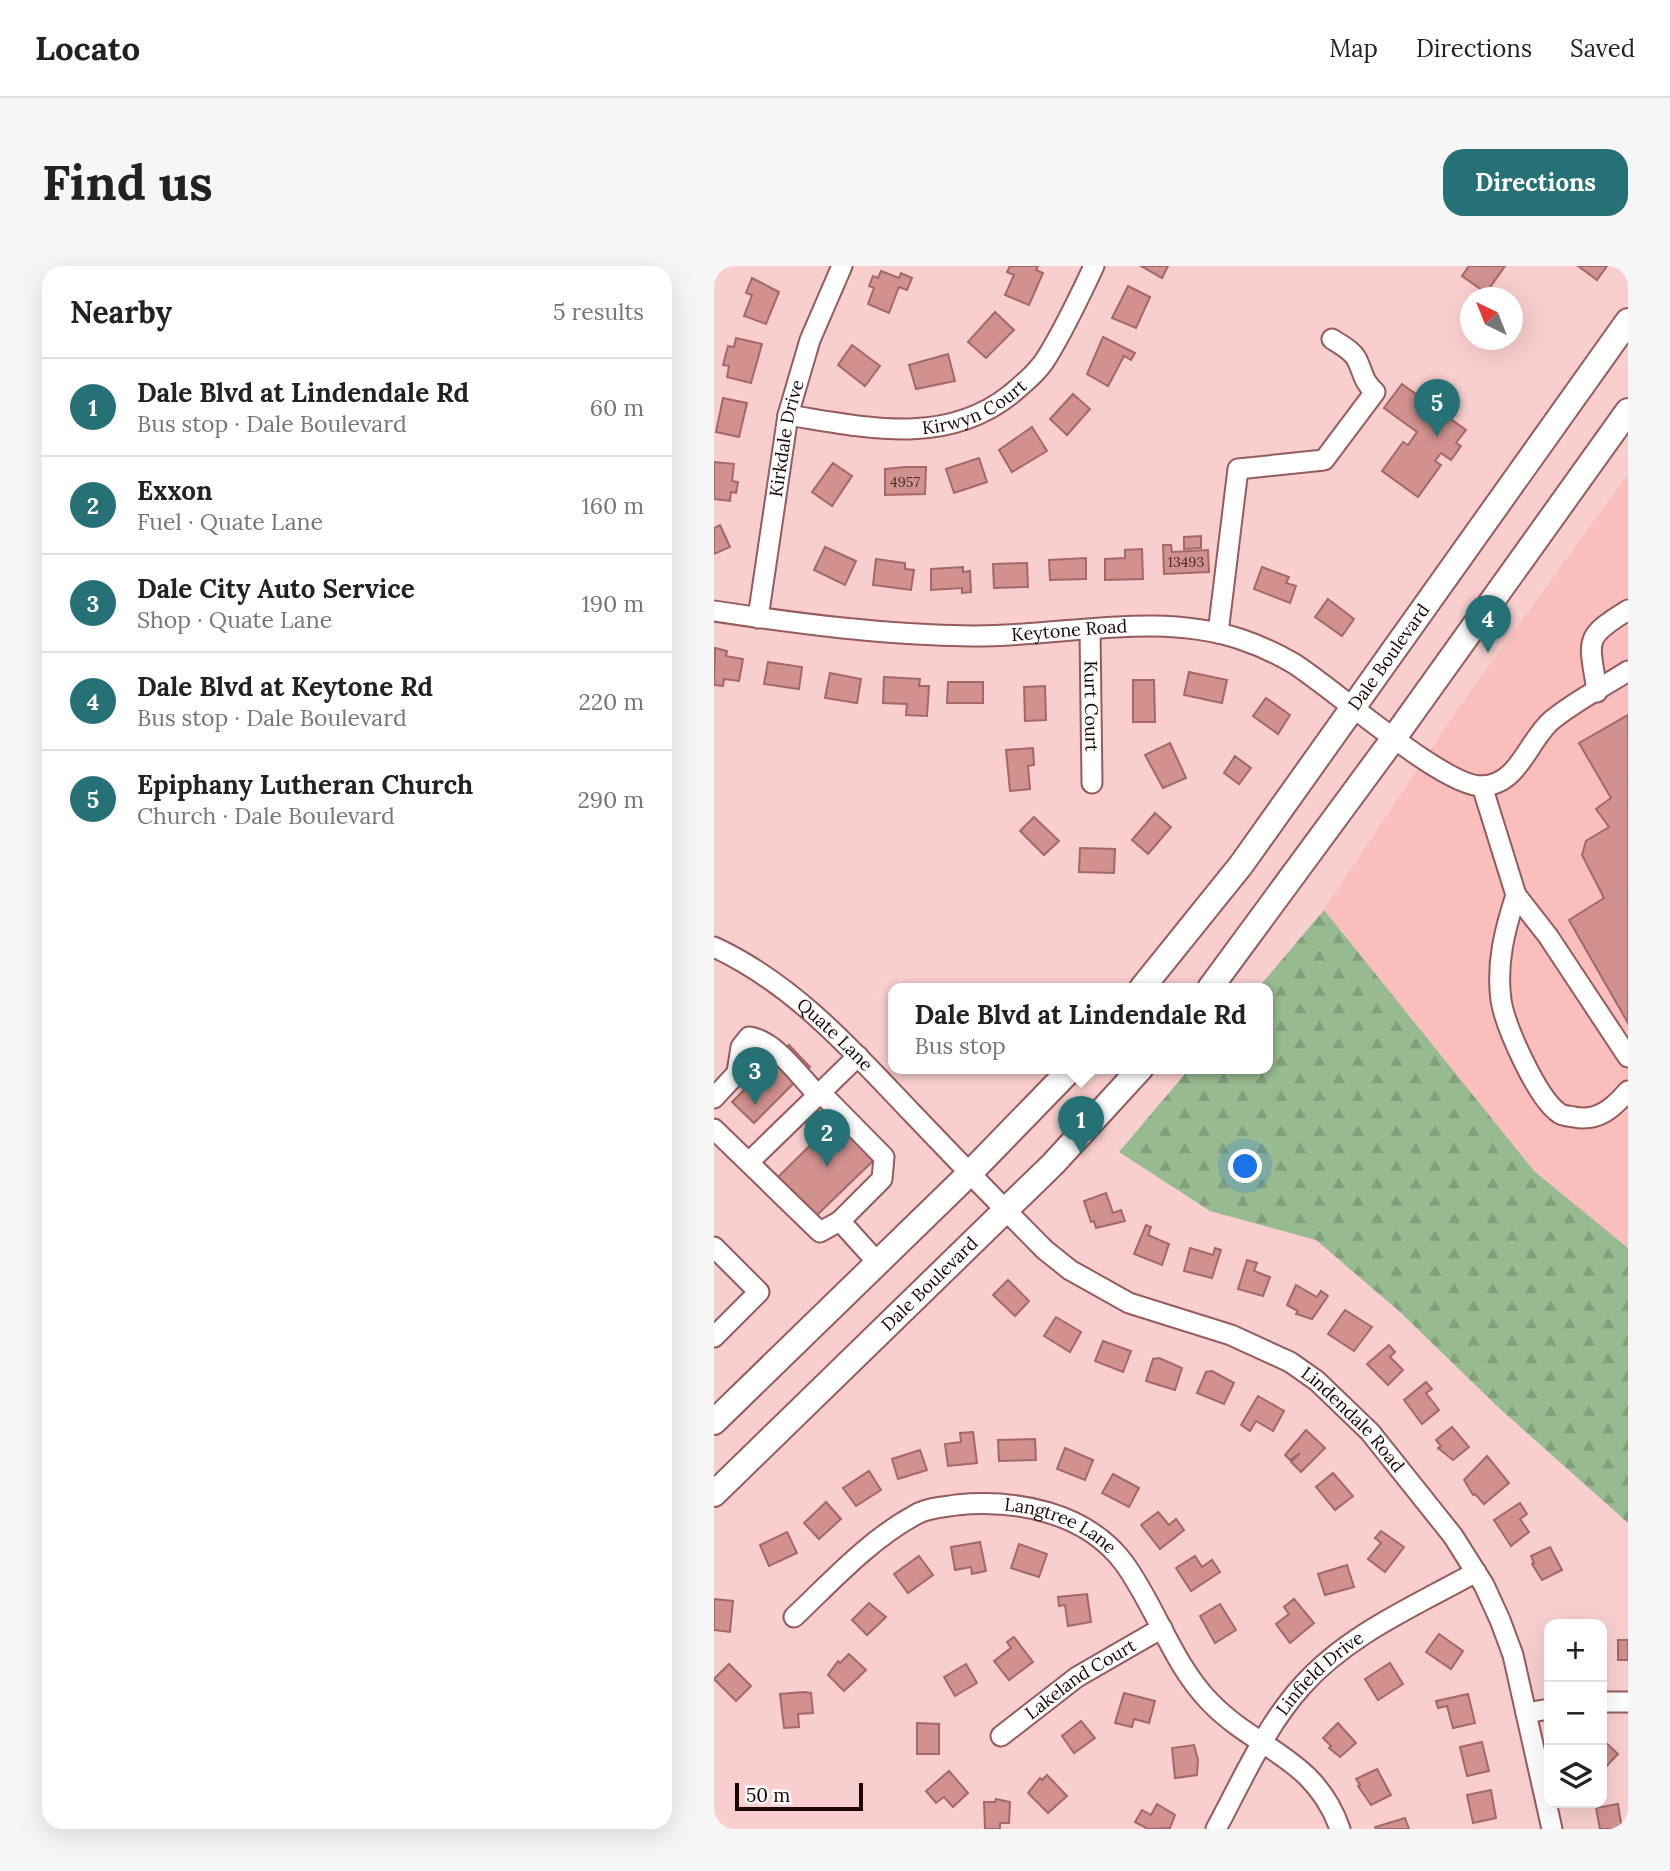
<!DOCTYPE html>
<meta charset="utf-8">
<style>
:root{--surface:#fff;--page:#f6f6f6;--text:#222;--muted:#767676;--line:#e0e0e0;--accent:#267175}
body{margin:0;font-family:Lora,serif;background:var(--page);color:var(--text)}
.controls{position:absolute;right:21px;bottom:21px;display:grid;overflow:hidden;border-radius:14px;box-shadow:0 7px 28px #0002}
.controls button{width:63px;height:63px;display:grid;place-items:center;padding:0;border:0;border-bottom:2px solid var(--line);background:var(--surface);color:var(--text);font:35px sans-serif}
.compass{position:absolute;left:746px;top:21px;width:63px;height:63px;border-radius:50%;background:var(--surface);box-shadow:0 7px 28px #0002;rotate:317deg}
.scale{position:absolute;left:21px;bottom:18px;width:128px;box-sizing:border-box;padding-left:7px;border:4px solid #1b0606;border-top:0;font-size:19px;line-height:24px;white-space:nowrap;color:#1b0606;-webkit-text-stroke:5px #fbfbfb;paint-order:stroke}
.you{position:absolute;left:532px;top:901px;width:24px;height:24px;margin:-18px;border:5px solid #fff;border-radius:50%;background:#1a73e8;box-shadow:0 0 0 10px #1a73e833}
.badge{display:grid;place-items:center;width:46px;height:46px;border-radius:50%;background:var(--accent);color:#fff;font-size:23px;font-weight:700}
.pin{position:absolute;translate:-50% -58px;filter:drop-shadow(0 2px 4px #0008)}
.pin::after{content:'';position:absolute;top:37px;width:24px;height:21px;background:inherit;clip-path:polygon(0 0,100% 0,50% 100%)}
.popup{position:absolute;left:174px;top:717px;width:385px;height:91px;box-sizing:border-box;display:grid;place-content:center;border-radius:14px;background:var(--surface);filter:drop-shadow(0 2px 5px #0005);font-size:23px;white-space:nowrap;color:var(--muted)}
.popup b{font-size:26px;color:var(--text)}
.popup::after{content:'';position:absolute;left:50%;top:100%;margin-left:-14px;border:14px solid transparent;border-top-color:var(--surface)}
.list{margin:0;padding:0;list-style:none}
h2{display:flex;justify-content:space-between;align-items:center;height:91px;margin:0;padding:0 28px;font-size:30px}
h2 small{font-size:23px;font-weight:400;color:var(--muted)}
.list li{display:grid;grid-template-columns:46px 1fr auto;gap:21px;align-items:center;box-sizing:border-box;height:98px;padding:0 28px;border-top:2px solid var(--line)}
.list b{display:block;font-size:26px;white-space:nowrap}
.list p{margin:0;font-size:23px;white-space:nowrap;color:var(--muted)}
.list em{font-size:23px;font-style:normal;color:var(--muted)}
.icon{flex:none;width:38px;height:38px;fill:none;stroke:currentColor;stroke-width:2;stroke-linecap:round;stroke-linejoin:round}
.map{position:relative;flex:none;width:914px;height:1563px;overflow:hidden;border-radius:21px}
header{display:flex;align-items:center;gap:42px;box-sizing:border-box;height:98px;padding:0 35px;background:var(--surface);border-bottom:2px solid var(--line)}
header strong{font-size:33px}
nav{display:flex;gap:38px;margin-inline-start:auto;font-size:24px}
.intro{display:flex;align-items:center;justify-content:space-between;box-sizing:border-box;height:168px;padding:0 42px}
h1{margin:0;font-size:49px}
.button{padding:18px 32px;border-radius:21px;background:var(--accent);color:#fff;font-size:24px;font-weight:700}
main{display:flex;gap:42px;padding:0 42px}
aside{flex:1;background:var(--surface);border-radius:21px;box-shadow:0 7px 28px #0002}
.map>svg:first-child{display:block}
</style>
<header>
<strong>Locato</strong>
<nav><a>Map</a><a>Directions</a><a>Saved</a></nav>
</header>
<div class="intro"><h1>Find us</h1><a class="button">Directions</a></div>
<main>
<aside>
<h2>Nearby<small>5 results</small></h2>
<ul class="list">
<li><span class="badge">1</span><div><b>Dale Blvd at Lindendale Rd</b><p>Bus stop · Dale Boulevard</p></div><em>60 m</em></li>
<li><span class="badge">2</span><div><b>Exxon</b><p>Fuel · Quate Lane</p></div><em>160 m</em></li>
<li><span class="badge">3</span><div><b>Dale City Auto Service</b><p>Shop · Quate Lane</p></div><em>190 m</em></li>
<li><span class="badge">4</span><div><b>Dale Blvd at Keytone Rd</b><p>Bus stop · Dale Boulevard</p></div><em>220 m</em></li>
<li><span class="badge">5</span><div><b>Epiphany Lutheran Church</b><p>Church · Dale Boulevard</p></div><em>290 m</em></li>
</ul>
</aside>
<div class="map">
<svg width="914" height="1563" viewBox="0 0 914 1563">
<defs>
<pattern id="forest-firs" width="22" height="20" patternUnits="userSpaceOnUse" patternTransform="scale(1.75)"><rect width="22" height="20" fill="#97ba90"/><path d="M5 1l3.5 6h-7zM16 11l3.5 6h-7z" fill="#829e7b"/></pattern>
</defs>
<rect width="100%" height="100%" fill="#f8cfce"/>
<polygon fill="#fabebc" points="914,208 914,982 820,905 610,644 743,444"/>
<polygon fill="url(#forest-firs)" points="610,644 820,905 914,982 914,1257 784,1141 686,1046 602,974 496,945 405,886 476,802 554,802 554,722 544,722"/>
<g fill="#d0918f" stroke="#a36867" stroke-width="2">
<polygon points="296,0 324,0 322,4 329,7 315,39 291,29 300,9 293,6"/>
<polygon points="427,0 454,0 448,12"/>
<polygon points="755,0 791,0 772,27 748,10"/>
<polygon points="864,0 893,0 883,14"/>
<polygon points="167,5 185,12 187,7 198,12 193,24 185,21 175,47 154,38 160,22 155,20 159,10 164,12"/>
<polygon points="38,12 65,26 52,58 30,50 38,29 32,27"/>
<polygon points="414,20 436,31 422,62 398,52"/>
<polygon points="281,46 300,64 272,92 254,76"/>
<polygon points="389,71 421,87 417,94 410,90 394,120 373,108"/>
<polygon points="22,72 48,78 37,117 13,111 15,100 9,99 14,80 20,81"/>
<polygon points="138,79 166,100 151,120 124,99"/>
<polygon points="234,88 241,115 202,123 195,99"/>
<polygon points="688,118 752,164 742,177 747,180 737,194 727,187 721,195 727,199 704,231 668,205 689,176 694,179 703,166 670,142"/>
<polygon points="359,128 376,143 353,169 336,153"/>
<polygon points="9,132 33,137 25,171 2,166"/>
<polygon points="318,161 333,185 298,206 285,184"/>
<polygon points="265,192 273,216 240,227 232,203"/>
<polygon points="0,196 20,198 18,215 24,216 22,227 17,226 16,235 0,233"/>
<polygon points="119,197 138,210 118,240 98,226"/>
<polygon points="192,201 212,201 211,228 171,229 171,203"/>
<polygon points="6,259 16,281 0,288 0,262"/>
<polygon points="487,270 487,282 470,283 470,271"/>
<polygon points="449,279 457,279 458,286 494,284 495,306 450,308"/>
<polygon points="111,281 142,295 131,319 100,304"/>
<polygon points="428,283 429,313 391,314 391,293 411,292 411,284"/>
<polygon points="372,292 372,313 336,314 335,294"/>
<polygon points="162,293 191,297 191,303 200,304 197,324 159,319"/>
<polygon points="313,297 314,321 280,322 279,298"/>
<polygon points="249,301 249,306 256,305 257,326 248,327 248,322 217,324 217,303"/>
<polygon points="548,301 575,311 572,317 582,320 576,337 540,323"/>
<polygon points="614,333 640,353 628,370 601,351"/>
<polygon points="1,382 13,385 12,390 29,393 25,415 10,413 9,420 0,419"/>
<polygon points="54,396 88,401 85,423 50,418"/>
<polygon points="475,406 513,414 508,437 470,429"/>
<polygon points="116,407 147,413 143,437 111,432"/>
<polygon points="170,411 206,413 205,420 215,420 213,450 192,449 193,438 169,437"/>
<polygon points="419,414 440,414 441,456 419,456"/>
<polygon points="234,416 269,416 269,437 233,437"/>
<polygon points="331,420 332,454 311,455 310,421"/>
<polygon points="552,432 576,449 564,468 539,450"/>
<polygon points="914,449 914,757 855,654 890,632 868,589 872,575 895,561 882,543 897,532 865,477"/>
<polygon points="456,477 472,512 449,522 431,489"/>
<polygon points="319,482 320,499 314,500 316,523 296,525 292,484"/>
<polygon points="521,490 537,502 525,518 510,507"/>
<polygon points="441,547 457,561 434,588 418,574"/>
<polygon points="320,551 345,575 330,589 306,565"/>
<polygon points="366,582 401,583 400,607 365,606"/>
<polygon points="75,779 96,801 40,857 18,836"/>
<polygon points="124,852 163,891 101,951 63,912"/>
<polygon points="392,927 399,947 407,944 411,955 382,962 380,955 377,956 370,935"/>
<polygon points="432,959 437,961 434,969 455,978 448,999 420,988"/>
<polygon points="476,982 499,989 501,982 507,984 498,1012 470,1005"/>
<polygon points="533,994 543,997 540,1005 556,1011 549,1030 524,1023"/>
<polygon points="294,1014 315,1035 301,1050 279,1029"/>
<polygon points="582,1019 603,1031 607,1025 614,1030 598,1053 582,1048 584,1045 573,1039"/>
<polygon points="631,1044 658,1061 640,1085 614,1068"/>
<polygon points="342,1051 367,1066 356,1086 330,1070"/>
<polygon points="389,1075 417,1085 409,1106 381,1095"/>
<polygon points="675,1079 681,1086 676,1091 689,1104 674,1119 653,1098"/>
<polygon points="445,1092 468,1102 461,1124 432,1115 439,1093"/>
<polygon points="498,1105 520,1117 510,1138 483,1127 492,1106"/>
<polygon points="712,1116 718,1123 712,1127 725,1144 708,1158 690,1134"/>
<polygon points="544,1130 570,1145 559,1165 542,1155 536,1165 527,1159"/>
<polygon points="738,1161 755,1181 739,1194 724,1182 727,1180 722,1174"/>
<polygon points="592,1164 611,1182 587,1206 577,1196 586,1187 576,1194 571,1189"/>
<polygon points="259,1166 263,1197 234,1200 231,1178 247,1176 246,1167"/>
<polygon points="321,1173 322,1194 285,1195 284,1174"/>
<polygon points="351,1182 379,1194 371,1214 343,1203"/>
<polygon points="206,1184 213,1204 184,1213 178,1193"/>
<polygon points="773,1190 795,1217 770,1238 761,1228 759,1229 750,1214"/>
<polygon points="155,1205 167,1224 142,1240 129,1222"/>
<polygon points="619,1207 639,1230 621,1244 602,1221"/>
<polygon points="399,1208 425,1222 415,1241 388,1227"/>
<polygon points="112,1236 127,1253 105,1273 90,1257"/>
<polygon points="806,1237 813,1248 806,1253 815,1266 797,1280 780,1254"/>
<polygon points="444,1246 455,1259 462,1253 470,1264 446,1283 427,1259"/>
<polygon points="667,1265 690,1281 671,1306 654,1293 667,1277 661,1272"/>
<polygon points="73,1266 83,1287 55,1300 46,1279"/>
<polygon points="266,1276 272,1305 258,1308 257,1301 241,1304 237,1281"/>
<polygon points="305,1278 333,1288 325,1311 297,1302"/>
<polygon points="836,1281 848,1304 828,1314 818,1298 820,1297 817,1290"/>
<polygon points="205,1290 219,1309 194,1327 180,1308"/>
<polygon points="481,1290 488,1301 498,1294 506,1306 477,1325 462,1302"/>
<polygon points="633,1299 640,1321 611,1329 604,1308"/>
<polygon points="373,1328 377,1356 354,1360 351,1339 345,1340 344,1331"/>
<polygon points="0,1333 19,1335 16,1366 0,1364"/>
<polygon points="580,1333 600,1357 576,1377 562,1358 575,1348 570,1341"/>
<polygon points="155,1337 172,1351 153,1369 138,1354"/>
<polygon points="506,1338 522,1364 501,1377 486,1350"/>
<polygon points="725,1368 749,1385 737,1403 712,1386"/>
<polygon points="300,1371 319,1396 295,1414 280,1395 297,1382 293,1376"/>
<rect x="904" y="1374" width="10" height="20"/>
<polygon points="135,1388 152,1404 130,1425 114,1409 124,1395 126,1397"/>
<polygon points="676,1397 689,1418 664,1434 651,1413"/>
<polygon points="15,1398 37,1420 22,1435 0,1413"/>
<polygon points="252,1398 263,1417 241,1430 230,1411"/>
<polygon points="90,1426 97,1427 99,1447 84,1448 85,1461 70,1462 66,1428"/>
<polygon points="410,1427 441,1435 435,1457 420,1453 418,1461 401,1457"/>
<polygon points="754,1428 761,1457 739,1462 733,1440 724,1442 722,1435"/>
<polygon points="367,1455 381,1472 360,1487 348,1470"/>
<polygon points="203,1457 225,1458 225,1488 203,1488"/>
<polygon points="624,1457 642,1477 626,1491 615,1482 617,1480 609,1472"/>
<polygon points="888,1473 904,1488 888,1505"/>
<polygon points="768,1476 775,1505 753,1510 746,1481"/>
<polygon points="480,1479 484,1494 483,1509 461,1512 458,1482"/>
<polygon points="663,1503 677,1529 657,1539 644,1520 646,1519 642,1513"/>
<polygon points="235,1505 254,1527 239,1541 230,1531 222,1537 212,1525"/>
<polygon points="333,1509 353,1530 334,1547 314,1527 326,1512 328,1514"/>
<polygon points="777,1524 782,1552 759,1557 753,1529"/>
<polygon points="282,1533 296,1536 295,1557 286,1557 286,1563 271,1563 270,1536 281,1536"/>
<polygon points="443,1538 461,1549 456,1562 434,1563 421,1556 428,1544 437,1549"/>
<polygon points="904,1538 908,1563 886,1563 882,1542"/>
<polygon points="691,1552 695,1563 662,1563 661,1561"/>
</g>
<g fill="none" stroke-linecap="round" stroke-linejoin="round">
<defs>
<g id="minor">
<path id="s1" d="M74 149C150 161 230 181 296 129 309 118 324 106 333 91 351 62 366 30 380 0"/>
<path id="s2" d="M0 345C86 358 171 369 258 370 345 371 442 345 526 373 544 379 562 387 579 397 618 421 729 521 768 520 805 519 814 474 838 454 861 435 889 421 914 405"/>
<path id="s3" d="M44 352 74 149 96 74 128 0"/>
<path id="s4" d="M376 365 378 517"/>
<path d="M504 367 524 203 610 194 661 126C649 115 650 109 644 96 640 85 627 79 618 73"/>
<path d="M883 426C876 374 867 373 914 344"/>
<polyline points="768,520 802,629 834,670 914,791"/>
<path d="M802 629C791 663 782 697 787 734 791 760 823 832 845 847 848 850 856 850 860 851 884 856 899 842 914 825"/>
<path id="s5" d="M0 681C80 718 138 784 198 847 242 893 286 939 331 984L356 1004 415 1037 517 1069 576 1096 603 1115 656 1166 739 1270 770 1319 786 1354 799 1389 838 1563"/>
<polyline points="107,827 170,891 168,913 126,955"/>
<polyline points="104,829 144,790"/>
<path d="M0 832 23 807 27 781 35 771C61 774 86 811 104 829L35 896"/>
<polyline points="0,863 106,966 126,955 164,997"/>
<polyline points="0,981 45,1026 0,1071"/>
<path id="s6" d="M80 1351C118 1315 155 1274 201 1249 212 1242 229 1241 242 1239 302 1233 372 1246 410 1297 442 1341 458 1397 496 1436 542 1484 601 1491 626 1563"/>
<polyline points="888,1436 914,1436"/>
<polyline points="812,1447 835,1443"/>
<path id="s7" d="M287 1470 363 1411 448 1362"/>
<path id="s8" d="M502 1563C528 1515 551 1461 588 1420 634 1368 703 1339 762 1306"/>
</g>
<g id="major">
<path id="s9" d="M428 722 527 599 914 55"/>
<polyline points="496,722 680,472 914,145"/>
<polyline points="0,1156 256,907 358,802"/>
<path id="s10" d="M0 1228 339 898 427 802"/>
</g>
</defs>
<use href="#minor" stroke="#965b5b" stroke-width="23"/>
<use href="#major" stroke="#965b5b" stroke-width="28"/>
<use href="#minor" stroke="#fff" stroke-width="19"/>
<use href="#major" stroke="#fff" stroke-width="24"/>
</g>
<g text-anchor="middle" stroke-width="7" stroke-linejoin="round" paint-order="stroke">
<g font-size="14" fill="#482928">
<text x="191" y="221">4957</text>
<text x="472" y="301">13493</text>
</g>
<g font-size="18" fill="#1b0606" stroke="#fbfbfb">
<text dy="6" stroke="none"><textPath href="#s1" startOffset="192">Kirwyn Court</textPath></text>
<text dy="6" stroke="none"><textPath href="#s3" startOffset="182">Kirkdale Drive</textPath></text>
<text dy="6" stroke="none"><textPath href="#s2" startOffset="357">Keytone Road</textPath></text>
<text dy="6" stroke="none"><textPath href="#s9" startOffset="413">Dale Boulevard</textPath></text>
<text dy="6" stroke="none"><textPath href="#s4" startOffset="75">Kurt Court</textPath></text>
<text dy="6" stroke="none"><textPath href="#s5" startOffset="150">Quate Lane</textPath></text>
<text dy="6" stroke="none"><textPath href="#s10" startOffset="301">Dale Boulevard</textPath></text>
<text dy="6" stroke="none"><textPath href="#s5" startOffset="808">Lindendale Road</textPath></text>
<text dy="6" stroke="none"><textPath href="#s6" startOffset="310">Langtree Lane</textPath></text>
<text dy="6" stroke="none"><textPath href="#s8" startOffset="189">Linfield Drive</textPath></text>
<text dy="6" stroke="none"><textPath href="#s7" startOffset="98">Lakeland Court</textPath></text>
</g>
</g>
</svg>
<div class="controls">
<button>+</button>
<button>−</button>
<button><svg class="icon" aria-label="layers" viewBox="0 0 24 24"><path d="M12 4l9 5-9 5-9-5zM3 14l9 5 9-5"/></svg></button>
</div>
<svg class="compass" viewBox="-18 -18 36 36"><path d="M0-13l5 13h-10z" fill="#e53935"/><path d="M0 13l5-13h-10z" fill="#767676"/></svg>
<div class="scale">50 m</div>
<div class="you"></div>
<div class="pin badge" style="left:367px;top:888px">1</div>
<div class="popup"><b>Dale Blvd at Lindendale Rd</b>Bus stop</div>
<div class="pin badge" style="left:113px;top:901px">2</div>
<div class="pin badge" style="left:41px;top:839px">3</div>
<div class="pin badge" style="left:774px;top:387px">4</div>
<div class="pin badge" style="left:723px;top:171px">5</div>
</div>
</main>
